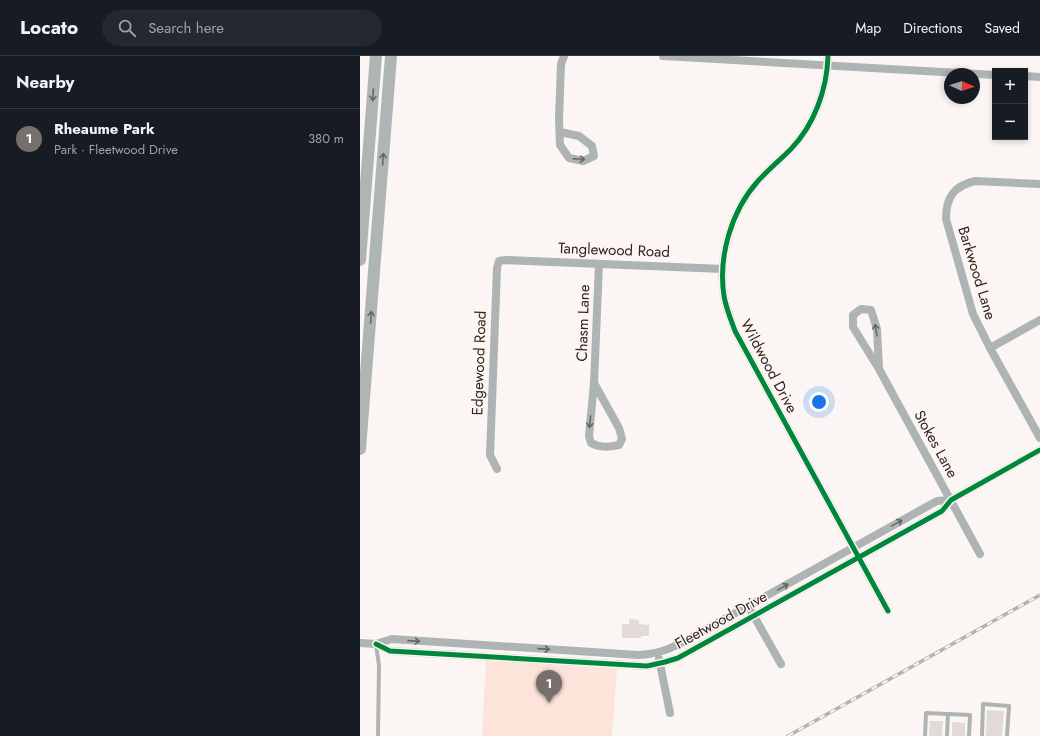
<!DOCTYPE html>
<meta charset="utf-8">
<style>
:root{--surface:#171b24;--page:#242831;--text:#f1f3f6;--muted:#9ea1a6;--line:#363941;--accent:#766f6c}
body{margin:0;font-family:Jost,sans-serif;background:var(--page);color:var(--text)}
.controls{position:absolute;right:12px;top:12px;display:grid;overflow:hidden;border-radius:0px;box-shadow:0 2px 6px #0003}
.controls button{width:36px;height:36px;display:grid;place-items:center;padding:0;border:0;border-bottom:1px solid var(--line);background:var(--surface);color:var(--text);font:20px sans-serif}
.compass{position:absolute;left:584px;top:12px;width:36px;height:36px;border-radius:50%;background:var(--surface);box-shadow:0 2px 6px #0003;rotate:93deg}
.you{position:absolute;left:459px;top:346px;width:14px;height:14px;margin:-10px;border:3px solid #fff;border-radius:50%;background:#1a73e8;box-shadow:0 0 0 6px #1a73e833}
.badge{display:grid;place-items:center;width:26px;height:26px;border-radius:50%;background:var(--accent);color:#fff;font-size:13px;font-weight:700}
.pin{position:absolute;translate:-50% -33px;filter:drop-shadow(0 1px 2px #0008)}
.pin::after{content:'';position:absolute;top:21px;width:14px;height:12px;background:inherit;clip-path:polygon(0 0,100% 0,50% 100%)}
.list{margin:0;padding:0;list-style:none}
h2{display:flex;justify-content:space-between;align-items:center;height:52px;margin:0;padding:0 16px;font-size:17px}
h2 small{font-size:13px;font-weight:400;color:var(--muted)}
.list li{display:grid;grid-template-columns:26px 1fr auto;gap:12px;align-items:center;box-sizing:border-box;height:60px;padding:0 16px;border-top:1px solid var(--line)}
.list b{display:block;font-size:15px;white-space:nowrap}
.list p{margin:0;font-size:13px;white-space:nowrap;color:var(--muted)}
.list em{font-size:13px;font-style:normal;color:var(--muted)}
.icon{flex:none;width:22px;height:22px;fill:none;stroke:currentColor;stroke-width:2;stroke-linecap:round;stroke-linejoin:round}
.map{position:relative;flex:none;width:680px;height:680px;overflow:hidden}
header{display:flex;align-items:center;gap:24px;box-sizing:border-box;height:56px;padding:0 20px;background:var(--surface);border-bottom:1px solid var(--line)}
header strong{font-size:19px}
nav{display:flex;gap:22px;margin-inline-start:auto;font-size:14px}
.search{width:280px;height:36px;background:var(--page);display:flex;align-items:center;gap:10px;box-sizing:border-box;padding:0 14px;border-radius:22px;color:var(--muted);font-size:15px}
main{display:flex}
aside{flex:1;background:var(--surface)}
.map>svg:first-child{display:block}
</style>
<header>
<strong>Locato</strong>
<div class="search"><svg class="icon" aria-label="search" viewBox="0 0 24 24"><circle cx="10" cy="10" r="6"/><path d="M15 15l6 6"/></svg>Search here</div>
<nav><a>Map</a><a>Directions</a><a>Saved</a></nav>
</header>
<main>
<aside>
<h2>Nearby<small></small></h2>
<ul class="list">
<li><span class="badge">1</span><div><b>Rheaume Park</b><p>Park · Fleetwood Drive</p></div><em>380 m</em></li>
</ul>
</aside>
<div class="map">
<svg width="680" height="680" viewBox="0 0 680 680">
<rect width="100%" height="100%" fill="#fbf6f4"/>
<polygon fill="#fce4da" points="126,605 257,613 252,680 122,680"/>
<g fill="#e1dad7">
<polygon points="269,563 279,564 279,568 289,569 289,580 281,580 281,582 262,582 262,568 269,568"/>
<polygon points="627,654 644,655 642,680 626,680"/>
<polygon points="570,665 583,665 582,680 569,680"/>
<polygon points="592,666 605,667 605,680 592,680"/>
</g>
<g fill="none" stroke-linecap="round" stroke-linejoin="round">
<g stroke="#adb4b3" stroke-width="4">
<polyline points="16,589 19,609 18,680"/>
<polyline points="565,680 566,657 588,658"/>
<polyline points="587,680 588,658 610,659 609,680"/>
<polyline points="622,680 623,648 649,650 647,680"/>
</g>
<g stroke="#adb4b3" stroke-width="8">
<polyline points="303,0 635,19"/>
<path d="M468 0C467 34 454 69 431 93 420 104 408 114 398 125 371 155 358 201 364 240 366 252 371 264 375 275L528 555"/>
<polyline points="665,20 680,21"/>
<polyline points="200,76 219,80 232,90 234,100 223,105 209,102 200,89 199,63 201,8 204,0"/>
<path d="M680 128 615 125C594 130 586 141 586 163L613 258 630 292 680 382"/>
<polyline points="630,292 680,264"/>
<polyline points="519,313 517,273 511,254 501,253 493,259 493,271 519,313 620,498"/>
<path d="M234 327 259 372 262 383 259 389C249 391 240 392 231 387L229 380 234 327 239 208"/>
<polyline points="137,413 130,399 137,212 139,205 145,204 363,213"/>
<polyline points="391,555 421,608"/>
<path d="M0 587 16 588 32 583 278 599C297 598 308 594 325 585L577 445 591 444"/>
<polyline points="16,588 30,595 287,610 305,606 318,602 582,455 591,444 680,394"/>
<polyline points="299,603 310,657"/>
</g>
<g stroke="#afb5b4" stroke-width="12">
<polyline points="0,204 16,0"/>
<polyline points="0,393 31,0"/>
</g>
<defs>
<polyline id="rail" points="428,680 680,539"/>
</defs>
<use href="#rail" stroke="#b1b2b2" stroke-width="3.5"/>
<use href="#rail" stroke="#fef5f1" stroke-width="2" stroke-dasharray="6" stroke-linecap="butt"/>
<defs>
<g id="cycleway">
<path d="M468 0C467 34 454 69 431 93 420 104 408 114 398 125 371 155 358 201 364 240 366 252 371 264 375 275L528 555"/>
<polyline points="16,588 30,595 287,610 305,606 318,602 582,455 591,444 680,394"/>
</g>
</defs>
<use href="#cycleway" stroke="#fef5f1" stroke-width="8"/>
<use href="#cycleway" stroke="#00873e" stroke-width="5"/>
</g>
<defs><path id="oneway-shaft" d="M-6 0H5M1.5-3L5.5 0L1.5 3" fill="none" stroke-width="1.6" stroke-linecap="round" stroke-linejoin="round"/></defs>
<g stroke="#696664">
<use href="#oneway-shaft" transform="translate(13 39) rotate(94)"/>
<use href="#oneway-shaft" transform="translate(23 103) rotate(-86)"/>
<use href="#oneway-shaft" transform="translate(11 261) rotate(-86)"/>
</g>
<g stroke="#686664">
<use href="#oneway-shaft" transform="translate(219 103) rotate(3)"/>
<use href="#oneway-shaft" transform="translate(516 274) rotate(-99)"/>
<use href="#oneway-shaft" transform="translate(230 366) rotate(96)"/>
<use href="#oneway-shaft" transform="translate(537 467) rotate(-29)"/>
<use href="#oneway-shaft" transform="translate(423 531) rotate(-29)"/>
<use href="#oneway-shaft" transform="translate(54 585) rotate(4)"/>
<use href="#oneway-shaft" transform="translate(184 593) rotate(4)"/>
</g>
<g text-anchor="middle" stroke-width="3" stroke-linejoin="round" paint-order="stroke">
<g font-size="15" fill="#2f2623" stroke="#fef5f1">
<text transform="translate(254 194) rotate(2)" y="5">Tanglewood Road</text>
<text transform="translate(617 217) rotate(73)" y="5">Barkwood Lane</text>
<text transform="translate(223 267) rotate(-88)" y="5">Chasm Lane</text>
<text transform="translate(119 307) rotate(-88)" y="5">Edgewood Road</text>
<text transform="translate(409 310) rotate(62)" y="5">Wildwood Drive</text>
<text transform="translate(576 388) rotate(61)" y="5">Stokes Lane</text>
<text transform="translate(361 564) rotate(-29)" y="5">Fleetwood Drive</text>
</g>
</g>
</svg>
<div class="controls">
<button>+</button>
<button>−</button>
</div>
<svg class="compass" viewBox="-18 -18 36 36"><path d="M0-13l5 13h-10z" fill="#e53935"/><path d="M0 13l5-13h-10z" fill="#9ea1a6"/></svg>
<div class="you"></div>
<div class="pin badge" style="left:189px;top:647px">1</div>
</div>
</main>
